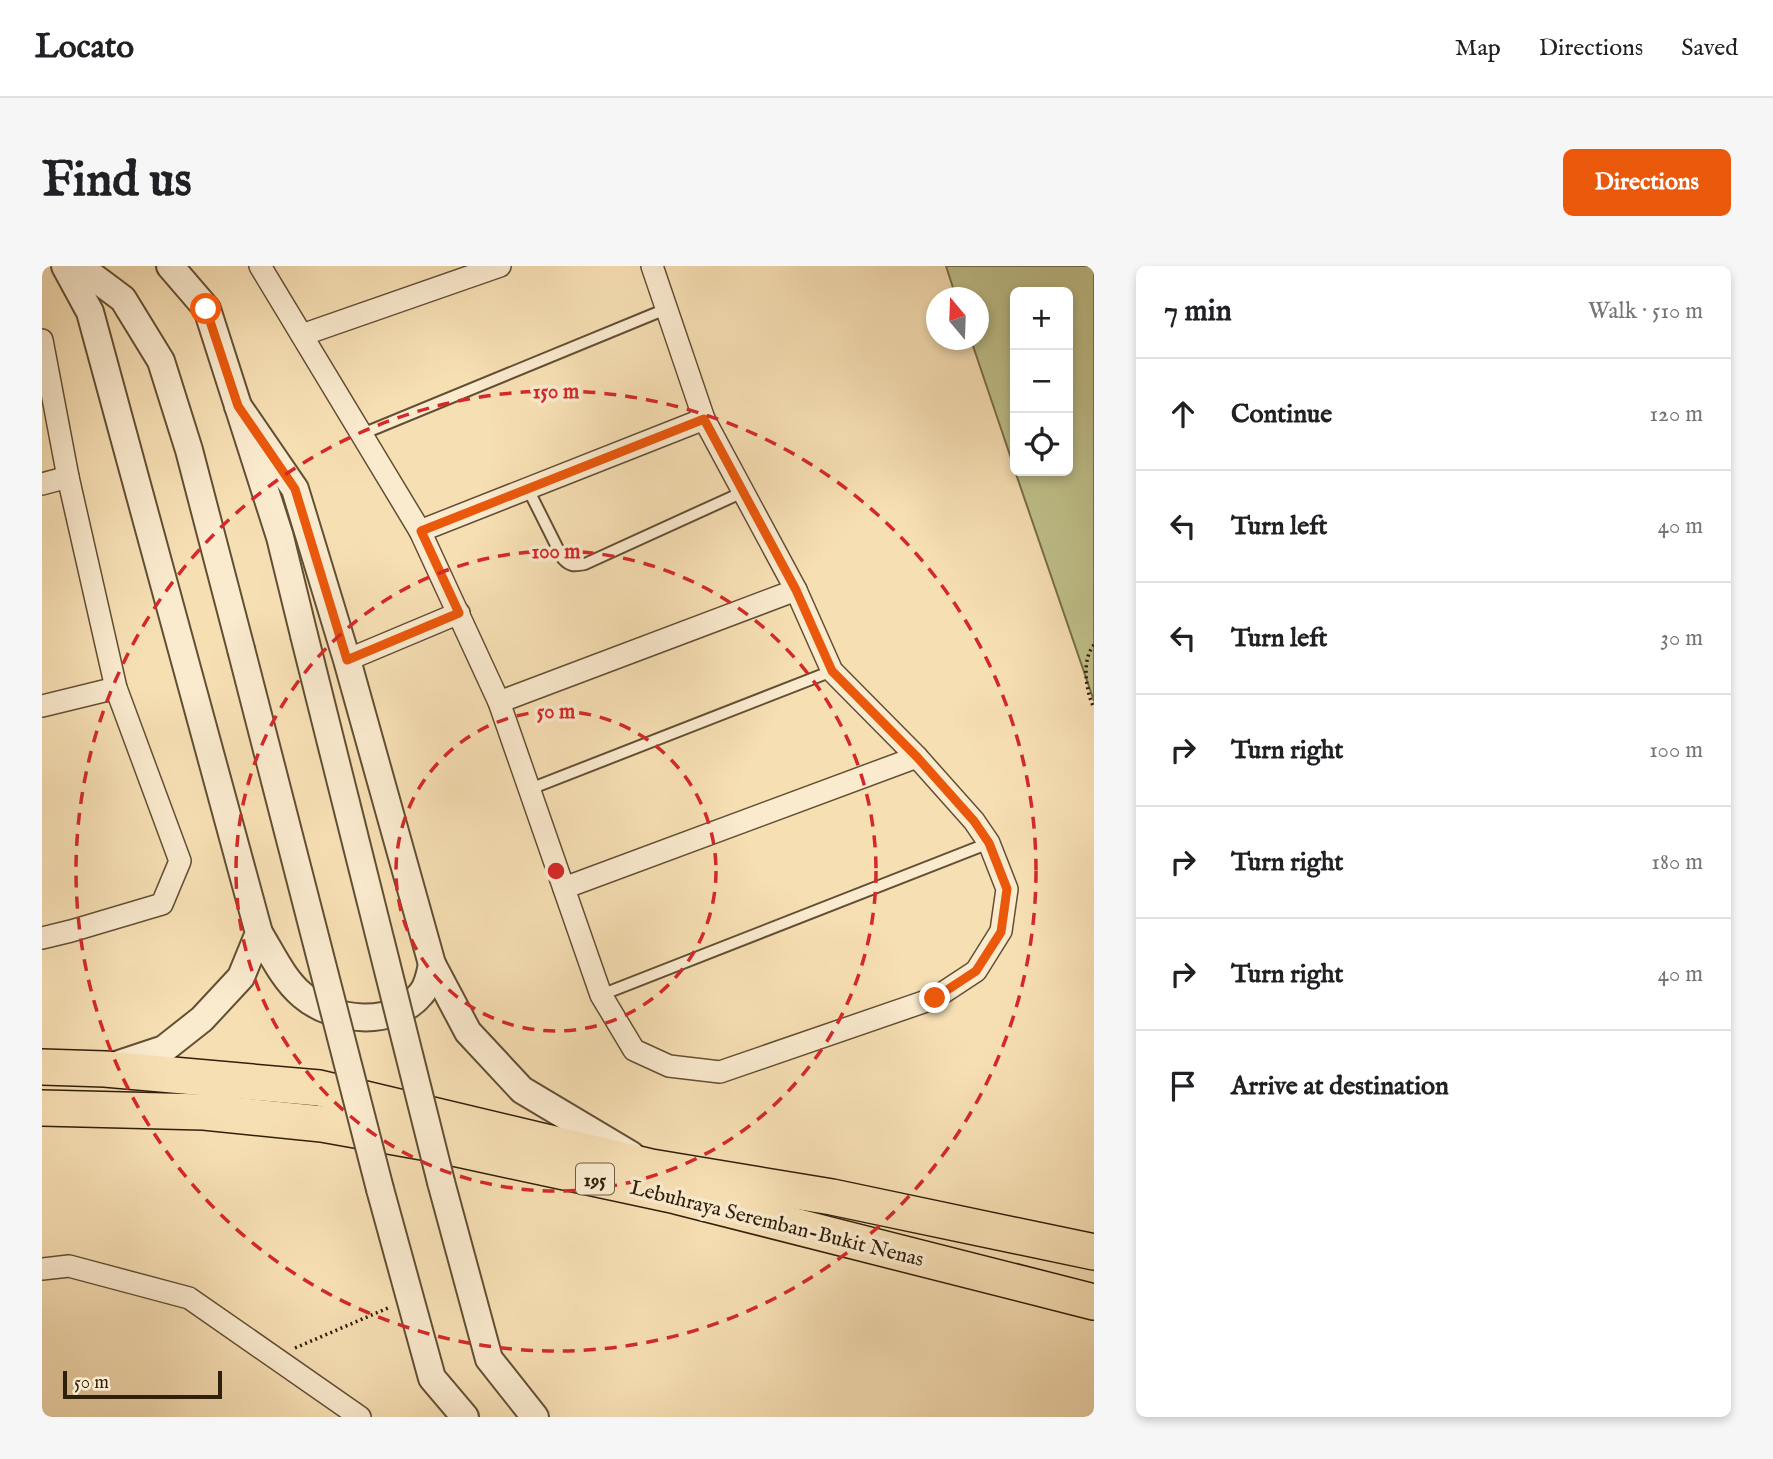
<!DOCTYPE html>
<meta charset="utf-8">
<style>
:root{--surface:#fff;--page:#f6f6f6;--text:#202124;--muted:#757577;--line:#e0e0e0;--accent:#ea580c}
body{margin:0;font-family:"IM FELL English",serif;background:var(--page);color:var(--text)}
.controls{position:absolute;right:21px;top:21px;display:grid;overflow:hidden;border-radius:10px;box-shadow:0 4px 10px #0003}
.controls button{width:63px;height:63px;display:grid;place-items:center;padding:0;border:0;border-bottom:2px solid var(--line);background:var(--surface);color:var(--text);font:35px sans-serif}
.compass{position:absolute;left:884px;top:21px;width:63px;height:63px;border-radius:50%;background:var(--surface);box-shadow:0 4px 10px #0003;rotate:341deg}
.scale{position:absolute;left:21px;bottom:18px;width:159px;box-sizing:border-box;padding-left:7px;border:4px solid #301f0a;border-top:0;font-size:19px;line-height:24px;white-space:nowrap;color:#301f0a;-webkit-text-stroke:5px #faeace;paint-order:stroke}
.stop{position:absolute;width:21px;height:21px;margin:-16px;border:5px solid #ea580c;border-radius:50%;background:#fff}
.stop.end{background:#ea580c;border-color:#fff;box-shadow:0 2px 7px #0008}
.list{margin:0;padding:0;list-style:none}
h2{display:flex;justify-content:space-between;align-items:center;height:91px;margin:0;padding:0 28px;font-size:30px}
h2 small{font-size:23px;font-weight:400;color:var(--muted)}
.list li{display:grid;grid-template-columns:46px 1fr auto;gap:21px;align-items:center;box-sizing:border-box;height:112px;padding:0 28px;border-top:2px solid var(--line)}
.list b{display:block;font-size:26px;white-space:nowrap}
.list em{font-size:23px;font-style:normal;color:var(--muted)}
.icon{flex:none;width:38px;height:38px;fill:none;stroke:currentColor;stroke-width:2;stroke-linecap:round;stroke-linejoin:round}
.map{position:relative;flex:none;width:1052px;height:1151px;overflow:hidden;border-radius:10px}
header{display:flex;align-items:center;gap:42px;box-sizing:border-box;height:98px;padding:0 35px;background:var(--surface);border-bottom:2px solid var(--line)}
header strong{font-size:33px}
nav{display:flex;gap:38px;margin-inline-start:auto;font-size:24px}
.intro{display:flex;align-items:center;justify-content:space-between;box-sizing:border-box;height:168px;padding:0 42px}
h1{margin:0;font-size:49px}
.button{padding:18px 32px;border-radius:10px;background:var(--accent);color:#fff;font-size:24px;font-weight:700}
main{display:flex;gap:42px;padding:0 42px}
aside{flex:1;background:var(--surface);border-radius:10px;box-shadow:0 4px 10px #0003}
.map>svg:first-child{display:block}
</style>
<header>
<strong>Locato</strong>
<nav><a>Map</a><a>Directions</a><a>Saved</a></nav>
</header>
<div class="intro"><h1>Find us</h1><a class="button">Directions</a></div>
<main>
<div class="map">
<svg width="1052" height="1151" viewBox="0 0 1052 1151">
<rect width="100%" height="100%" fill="#f7dfb4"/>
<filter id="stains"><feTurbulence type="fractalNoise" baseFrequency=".00286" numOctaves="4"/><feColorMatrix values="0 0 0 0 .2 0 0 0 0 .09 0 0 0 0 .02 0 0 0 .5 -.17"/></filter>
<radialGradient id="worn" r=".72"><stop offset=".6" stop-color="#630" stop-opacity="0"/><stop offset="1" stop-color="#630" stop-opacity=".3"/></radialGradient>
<polygon fill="#c0c18b" stroke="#78704a" stroke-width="2" points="904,0 1052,0 1052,435 973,205 1026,205 1026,26 973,26 973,204 929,74 936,74 936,32 914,31"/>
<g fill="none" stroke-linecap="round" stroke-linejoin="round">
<defs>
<g id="service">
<polyline points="320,168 624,43"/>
<path d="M486 223 521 293C528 301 533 300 543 298L701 226"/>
<polyline points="488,523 790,405"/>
<polyline points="559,729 947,577"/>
</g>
<g id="minor">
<polyline points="218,0 378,265 457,436 559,729 592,784 627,800 678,806 893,732 934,705 959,665 965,623 947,577 932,555 875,491 790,405 754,324 662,153 610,0"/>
<polyline points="260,69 458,0"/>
<polyline points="0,74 26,211 74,422 138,595 120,638 29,665 0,672"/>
<polyline points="0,218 26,211"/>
<polyline points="378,265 662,153"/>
<polyline points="305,394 417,347"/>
<polyline points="457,436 754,324"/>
<polyline points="0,440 74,422"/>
<polyline points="522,622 875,491"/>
<polyline points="0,1003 27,1000 147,1032 318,1151"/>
</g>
<g id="tertiary">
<polyline points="23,0 48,46 217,667 199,711 160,753 122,783 71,800"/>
<polyline points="37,0 81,33 119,95 147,184 199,383"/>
<polyline points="128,0 165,43 238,271 262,369"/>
<polyline points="196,140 253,223 305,394 390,698 426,766 480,824 589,889"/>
<path d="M217 667C230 688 241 713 260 729 291 756 351 762 379 728 386 720 388 709 390 698"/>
<polyline points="399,916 447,1093 493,1151"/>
<polyline points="338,923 390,1112 423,1151"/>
</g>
<g id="trunk">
<polyline points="0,801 63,803 277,822 609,901 790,931 1052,986"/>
<polyline points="0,842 162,846 280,858 397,879 634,930 1052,1036"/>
</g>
</defs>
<use href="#service" stroke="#624f34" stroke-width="14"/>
<use href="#minor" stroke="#624f34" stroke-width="24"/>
<use href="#tertiary" stroke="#624f34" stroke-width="30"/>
<use href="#trunk" stroke="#301f0a" stroke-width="38"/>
<g stroke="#301f0a" stroke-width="3.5" stroke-dasharray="2 3.5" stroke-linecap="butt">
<path d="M1052 379C1039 394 1044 426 1052 442"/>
<polyline points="253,1082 346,1042"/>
</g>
<use href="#service" stroke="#faeace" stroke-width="10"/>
<use href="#minor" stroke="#faeace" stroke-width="21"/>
<use href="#tertiary" stroke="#faeace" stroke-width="26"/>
<use href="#trunk" stroke="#f7dfb4" stroke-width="35"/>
<defs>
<g id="tertiary-bridge">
<polyline points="262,369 399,916"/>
<polyline points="199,383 338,923"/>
</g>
</defs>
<use href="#tertiary-bridge" stroke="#624f34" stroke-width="30" stroke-linecap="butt"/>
<use href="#tertiary-bridge" stroke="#faeace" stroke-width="26"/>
</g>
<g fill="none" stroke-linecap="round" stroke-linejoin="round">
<polyline stroke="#ea580c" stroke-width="9" points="164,43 196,140 253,223 305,394 417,347 379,265 662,153 754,324 790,405 875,491 932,555 947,577 965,623 959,666 934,705 893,732"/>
</g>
<g fill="none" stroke="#d62828" stroke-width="3.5" stroke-dasharray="12 9">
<circle cx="514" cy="605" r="160"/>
<circle cx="514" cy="605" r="320"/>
<circle cx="514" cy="605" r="480"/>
</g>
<g text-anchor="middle" stroke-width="7" stroke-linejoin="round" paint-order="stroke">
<rect fill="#faeace" stroke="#6d5c45" stroke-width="2" x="534" y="897.5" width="38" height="31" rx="5"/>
<g font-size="19" font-weight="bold" fill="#301f0a">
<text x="553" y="920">195</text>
</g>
<g font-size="21" fill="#301f0a" stroke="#faeace">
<text transform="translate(735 957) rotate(14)" y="7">Lebuhraya Seremban-Bukit Nenas</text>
</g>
</g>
<circle cx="514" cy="605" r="10" fill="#d62828" stroke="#faeace" stroke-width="3.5"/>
<g font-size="21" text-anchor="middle" font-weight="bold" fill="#d62828" stroke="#faeace" stroke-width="7" stroke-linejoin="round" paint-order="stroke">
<text x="514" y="132">150 m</text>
<text x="514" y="292">100 m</text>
<text x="514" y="452">50 m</text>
</g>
<rect width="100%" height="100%" filter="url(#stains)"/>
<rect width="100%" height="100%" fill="url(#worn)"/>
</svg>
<div class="controls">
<button>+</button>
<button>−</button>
<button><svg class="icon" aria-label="locate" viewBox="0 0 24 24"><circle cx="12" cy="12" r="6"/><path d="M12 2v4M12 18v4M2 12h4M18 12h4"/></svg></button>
</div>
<svg class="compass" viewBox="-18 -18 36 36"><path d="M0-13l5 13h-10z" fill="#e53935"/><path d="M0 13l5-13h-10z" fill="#757577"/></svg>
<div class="scale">50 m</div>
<div class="stop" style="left:164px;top:43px"></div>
<div class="stop end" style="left:893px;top:732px"></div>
</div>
<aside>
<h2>7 min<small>Walk · 510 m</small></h2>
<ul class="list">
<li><svg class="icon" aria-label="ahead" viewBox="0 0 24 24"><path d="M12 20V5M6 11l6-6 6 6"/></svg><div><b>Continue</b></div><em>120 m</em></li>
<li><svg class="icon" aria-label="left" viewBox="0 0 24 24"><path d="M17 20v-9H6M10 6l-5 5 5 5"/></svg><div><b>Turn left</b></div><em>40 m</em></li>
<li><svg class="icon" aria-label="left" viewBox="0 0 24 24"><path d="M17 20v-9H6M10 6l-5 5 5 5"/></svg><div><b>Turn left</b></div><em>30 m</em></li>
<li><svg class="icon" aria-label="right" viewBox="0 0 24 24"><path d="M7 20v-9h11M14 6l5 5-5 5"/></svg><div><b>Turn right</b></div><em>100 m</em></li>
<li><svg class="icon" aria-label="right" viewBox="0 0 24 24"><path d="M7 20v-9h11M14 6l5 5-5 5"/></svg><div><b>Turn right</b></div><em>180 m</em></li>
<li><svg class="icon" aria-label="right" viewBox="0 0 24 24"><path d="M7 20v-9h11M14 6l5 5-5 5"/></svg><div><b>Turn right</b></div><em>40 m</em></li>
<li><svg class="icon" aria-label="arrive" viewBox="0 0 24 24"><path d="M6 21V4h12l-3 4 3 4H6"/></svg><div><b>Arrive at destination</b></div></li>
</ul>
</aside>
</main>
